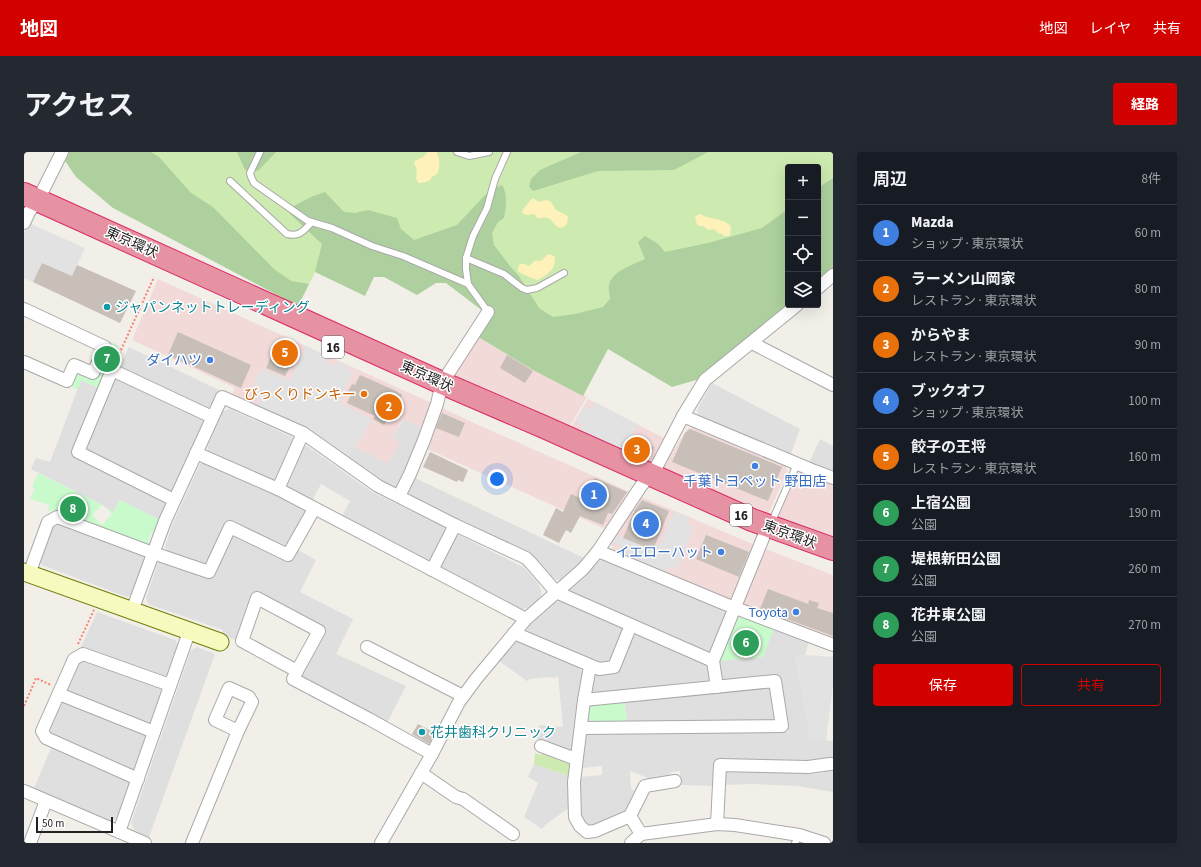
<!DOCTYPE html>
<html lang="ja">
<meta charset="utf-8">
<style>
:root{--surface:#171b24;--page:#242831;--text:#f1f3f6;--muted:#9ea1a6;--line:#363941;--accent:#d20201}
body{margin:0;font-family:"Source Sans 3","Noto Sans JP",sans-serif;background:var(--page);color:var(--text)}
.controls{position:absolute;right:12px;top:12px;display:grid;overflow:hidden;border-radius:4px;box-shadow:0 4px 16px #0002}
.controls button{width:36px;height:36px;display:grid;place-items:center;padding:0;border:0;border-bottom:1px solid var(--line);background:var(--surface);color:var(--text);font:20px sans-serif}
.scale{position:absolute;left:12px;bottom:10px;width:77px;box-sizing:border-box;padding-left:4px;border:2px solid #222;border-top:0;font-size:11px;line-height:14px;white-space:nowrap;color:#222;-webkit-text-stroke:3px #fff;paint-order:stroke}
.you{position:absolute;left:473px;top:327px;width:14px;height:14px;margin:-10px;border:3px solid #fff;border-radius:50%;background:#1a73e8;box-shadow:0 0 0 6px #1a73e833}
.badge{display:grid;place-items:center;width:26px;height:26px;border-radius:50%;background:var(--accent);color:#fff;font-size:13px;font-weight:700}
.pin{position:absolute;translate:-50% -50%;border:2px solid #fff;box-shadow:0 1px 4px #0006}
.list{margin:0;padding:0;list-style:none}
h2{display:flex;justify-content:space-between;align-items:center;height:52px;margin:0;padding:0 16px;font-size:17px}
h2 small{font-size:13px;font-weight:400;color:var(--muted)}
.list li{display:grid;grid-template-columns:26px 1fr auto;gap:12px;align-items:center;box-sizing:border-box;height:56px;padding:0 16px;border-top:1px solid var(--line)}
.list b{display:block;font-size:15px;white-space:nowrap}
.list p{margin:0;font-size:13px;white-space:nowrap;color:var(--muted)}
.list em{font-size:13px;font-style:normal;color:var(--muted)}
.actions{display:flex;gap:8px;padding:12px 16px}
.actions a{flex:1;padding:9px 0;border:1px solid var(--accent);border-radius:4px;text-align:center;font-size:14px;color:var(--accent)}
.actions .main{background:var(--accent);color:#fff}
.icon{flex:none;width:22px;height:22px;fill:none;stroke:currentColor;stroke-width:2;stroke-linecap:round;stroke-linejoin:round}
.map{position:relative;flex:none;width:809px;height:691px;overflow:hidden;border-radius:4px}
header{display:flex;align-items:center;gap:24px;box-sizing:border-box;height:56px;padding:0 20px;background:var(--accent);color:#fff}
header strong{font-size:19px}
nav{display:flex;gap:22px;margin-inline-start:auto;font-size:14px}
.intro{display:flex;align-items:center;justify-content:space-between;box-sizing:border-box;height:96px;padding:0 24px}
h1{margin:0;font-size:28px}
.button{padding:10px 18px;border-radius:4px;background:var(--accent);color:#fff;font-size:14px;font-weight:700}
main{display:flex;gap:24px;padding:0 24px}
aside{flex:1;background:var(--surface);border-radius:4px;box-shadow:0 4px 16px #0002}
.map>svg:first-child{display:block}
</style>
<header>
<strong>地図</strong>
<nav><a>地図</a><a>レイヤ</a><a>共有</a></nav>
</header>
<div class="intro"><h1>アクセス</h1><a class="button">経路</a></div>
<main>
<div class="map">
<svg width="809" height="691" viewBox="0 0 809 691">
<rect width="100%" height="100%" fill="#f2efe9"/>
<g fill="#e0dfdf">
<polygon points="105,195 195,238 186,257 183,259 95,216"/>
<polygon points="94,224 179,266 180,270 149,339 145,341 61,300 60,296 89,226"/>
<polygon points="57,228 76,237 49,303 141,347 143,352 136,368 96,348 89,360 78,353 7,317 12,306 26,310"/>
<polygon points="688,231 776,277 766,304 675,265 673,258"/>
<polygon points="206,257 268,285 270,291 254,328 248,330 185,301 183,295 199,259"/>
<polygon points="380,267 400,277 376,334 370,336 349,325 323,307 331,295 376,291 368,286"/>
<polygon points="796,287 809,294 809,320 785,311"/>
<polygon points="283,294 348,340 420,375 422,381 409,408 403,410 317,366 326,349 297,332 287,351 263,338 260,332 277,295"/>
<polygon points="181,310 245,339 281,357 283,363 265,393 259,396 203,370 185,411 179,414 144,401 141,395 148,373 176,312"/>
<polygon points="389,325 560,406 554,415 538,428 530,428 524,423 385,344 383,338"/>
<polygon points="33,370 119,400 122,406 109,442 103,445 18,413 15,408 27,373"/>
<polygon points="211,382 266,407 272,397 292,408 276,440 329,467 312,502 382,534 363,571 278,527 276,522 301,477 231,439 215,490 198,482 199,478 124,452 122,446 134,411 140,408 187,425 205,384"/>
<polygon points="435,383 501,416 514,431 517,438 517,446 505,456 497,457 486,451 476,448 418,417 416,412 429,385"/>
<polygon points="581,407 700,458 703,464 687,499 683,501 547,443 546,437 559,426 573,410"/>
<polygon points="538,449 598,475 600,479 587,510 575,513 504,483 503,477 517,462 531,450"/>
<polygon points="73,460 151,488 154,493 145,522 139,525 57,495"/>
<polygon points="750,477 785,490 781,503 771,503 786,581 785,586 809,589 809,609 787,612 725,611 724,607 714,607 711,610 692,609 691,634 657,633 656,619 647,620 645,625 627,627 606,619 607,637 612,639 605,660 569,675 565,674 557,665 554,627 556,625 578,623 578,614 559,616 557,613 561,596 562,582 566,579 765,580 754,523 699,529 695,526 693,509 738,505"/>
<polygon points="613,481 685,512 687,527 684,530 570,542 567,539 569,526 577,521 608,483"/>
<polygon points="496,489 553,514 559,521 551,598 547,600 513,588 515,573 539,575 534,524 530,526 527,525 506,527 503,529 475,509 490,491"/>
<polygon points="173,495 191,502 125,685 111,679 107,671 167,498"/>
<polygon points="60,506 136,534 139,539 128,570 123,572 45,542 42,536 54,509"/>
<polygon points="748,535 754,567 751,571 603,570 600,548"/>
<polygon points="42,548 120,580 123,586 112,616 106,618 26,583 24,577 35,551"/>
<polygon points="28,594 103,627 106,633 94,666 87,669 10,636"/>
<polygon points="510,612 545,624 548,656 542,658 521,673 518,677 500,665 514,631 504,625"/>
<polygon points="806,616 809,616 809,640 773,634 728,632 698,633 699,620 712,617 713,620 722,620 723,618 781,619 784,622 798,621"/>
</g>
<g fill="#f2dad9">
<polygon points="134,127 410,252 400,277 379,267 368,286 376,290 364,311 331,295 323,307 207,245 211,236 108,188"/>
<polygon points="451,183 509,218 563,245 544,277 425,223"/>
<polygon points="564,247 642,287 629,311 625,313 545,278"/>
<polygon points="416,255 450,271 606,340 581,377 401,296"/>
<polygon points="670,275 761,313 763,319 744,363 640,319 639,315 663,277"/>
<polygon points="778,320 809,332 809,388 753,367 772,322"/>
<polygon points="618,345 731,393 710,445 704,448 589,399 587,391"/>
<polygon points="739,396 809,423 809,488 721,455 719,449"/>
</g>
<g fill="#cdeab0">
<polygon points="36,0 809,0 809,117 794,129 794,15 764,15 764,153 722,190 460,162 444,135 304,95 274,154"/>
<polygon points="522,600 545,608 548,613 545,624 510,612 511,601 517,603"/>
</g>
<g fill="#add09e">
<polygon points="35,0 127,0 135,5 167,41 189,55 250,117 267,129 285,132 274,154 89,56 52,25"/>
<polygon points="213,0 252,0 234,19 221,18"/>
<polygon points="557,0 684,0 650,18 574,19 509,39 505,35 507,27 516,18"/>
<polygon points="809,26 809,117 794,129 794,36"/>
<path d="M478 33C484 43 482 55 480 66L474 70 468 81 470 93 486 114 495 124 515 156 529 165 551 162 579 155 586 147C586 143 584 137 585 133 589 118 609 113 621 107L614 90 621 84 634 92 641 100 684 91 738 76 764 57V153L679 226 648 235 584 197 559 244 509 218 451 183 464 163 422 131H412L393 143 360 125H350L341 144 291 120 298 92 266 62 268 55 287 45 301 40 320 60 331 61 344 58 373 66 377 77 390 88 433 73 460 44 473 35Z"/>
</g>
<g fill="#fff1ba">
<path d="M404 0H413C416 8 416 14 414 21L408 25 405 29 397 31H394L392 26 393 18 390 11 391 9 399 5Z"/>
<path d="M509 46 515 50 522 48 527 50 532 58 542 63 544 65 543 72C533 82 532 70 524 66 517 63 517 71 510 62 506 62 501 65 498 60 499 57 506 48 509 46Z"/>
<path d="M675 62C679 63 683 66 687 66 695 68 702 68 707 75L706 83 704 84H700L699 82 694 81 690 77 684 78 679 74H676L673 73 671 65Z"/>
<path d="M525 102 530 104C534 117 523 122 514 128 510 127 497 122 494 119V116L496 112H500L505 114C510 111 508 107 517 109L523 103Z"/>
</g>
<g fill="#c8facc">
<polygon points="85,190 94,194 76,237 57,228 54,238 46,234 51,221 55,219 71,225"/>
<polygon points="14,321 78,353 68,363 78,373 88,362 82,356 89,360 96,348 136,368 131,381 128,380 124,389 128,391 122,393 24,358 25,353 6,347 11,337 8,334"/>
<polygon points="717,465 750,477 739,505 693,509 711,467"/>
<polygon points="600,548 603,570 567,571 564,567 566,554 569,551"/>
</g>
<g fill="#e2e2e2">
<polygon points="5,71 61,96 48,124 18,111 9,130 0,126 0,81"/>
<polygon points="282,194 303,204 302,210 310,213 312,212 314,209 325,214 324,218 329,220 316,250 348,268 323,307 232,256 235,249 234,247 225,243 238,216 266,229"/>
<polygon points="571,250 614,273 602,302 555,279 558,273 552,269 561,254 567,258"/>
<polygon points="650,359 665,365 663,372 670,375 653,417 645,414 642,421 594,401 596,395 593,392 587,391 592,383 631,399 634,392 636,393"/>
<polygon points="771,503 781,503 809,505 809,533 802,588 785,587 786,581"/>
</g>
<g fill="#c7bfb8">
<polygon points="18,111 48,124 53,113 112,139 96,171 9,130"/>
<polygon points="154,180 227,213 217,236 144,203"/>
<polygon points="255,186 275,195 270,207 272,207 268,216 266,215 261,224 242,216"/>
<polygon points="483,203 509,219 501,231 476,216"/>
<polygon points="336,223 370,238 378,243 360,273 349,267 351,264 323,251 327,243 323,241 328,232 331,233"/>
<polygon points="418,261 441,271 435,285 412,276"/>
<polygon points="666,277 758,315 744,349 648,310 661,281"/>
<polygon points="610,286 630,295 625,308 604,299"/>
<polygon points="406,300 444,318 439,330 434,328 433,330 399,315"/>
<polygon points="571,326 603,340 588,362 584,361 579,373 556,364 547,381 542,378 535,391 519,383 532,356 539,360 547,342 560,348"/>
<polygon points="618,348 645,359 629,398 599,386 611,358"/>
<polygon points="682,383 725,400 715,425 672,407"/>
<polygon points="744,437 784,452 785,448 795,451 793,456 809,461 809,484 736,457"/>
<polygon points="394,572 411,581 405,592 388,582"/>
</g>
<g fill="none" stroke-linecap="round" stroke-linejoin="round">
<defs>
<g id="lane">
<polyline points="236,0 226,21 227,25 230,31 284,69 308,76 348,94 379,104 444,132 464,160"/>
<polyline points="433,0 445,4 465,0"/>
<path d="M206 29 263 82C276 85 279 79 288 70"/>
<polyline points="442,106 480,122 498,136 503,138 513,136 540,121"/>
<polyline points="444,132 442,117 442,106 449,84 463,56 471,27 483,0"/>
<polyline points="749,367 773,312"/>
<polyline points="771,691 775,683"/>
</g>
<g id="street">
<polyline points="0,71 5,60 14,48 38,0"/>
<polyline points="794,136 809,123"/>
<polyline points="0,157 81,195 69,221 50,213 43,229 0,210"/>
<polyline points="728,191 809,233"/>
<polyline points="659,264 788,318 809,326"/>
<polyline points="172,301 254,337 502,467"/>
<polyline points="254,337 279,281"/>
<polyline points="375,344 386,322 400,288 413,252 418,231 464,160"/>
<polyline points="150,348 54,300 88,218 188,265"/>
<polyline points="574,399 701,452 809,493"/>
<polyline points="408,418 431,373"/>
<polyline points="5,422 24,370 33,365 129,401 185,420 206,375 264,403 290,357"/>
<polygon points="233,446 295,479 273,519 218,489"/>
<polyline points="108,459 141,369 198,245 279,281 354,334 431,373 502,406 507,411 532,440 689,509"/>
<polyline points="490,481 575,517 590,515 607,473"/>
<polyline points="343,495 439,544"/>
<polyline points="566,514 560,548 550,630 551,665 556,674 563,680 571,679 606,664 617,682"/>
<polyline points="273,519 269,527 345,567 408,602"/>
<polyline points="693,535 689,509 739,386"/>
<polyline points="35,542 130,580"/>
<polyline points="557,576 758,574 751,529 560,548"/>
<polyline points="517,594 552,607"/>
<polyline points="397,621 432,645 439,647 489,682"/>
<polyline points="114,627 22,586 18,579 50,507 59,502 146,533"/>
<polyline points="0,639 121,691"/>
<polyline points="606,664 621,634 651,629"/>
<polyline points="693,672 696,613 784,615 806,612 809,612"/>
<polyline points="95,680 165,480"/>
<polyline points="6,691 22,649"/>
<polyline points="168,691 214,579 228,550 225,545 205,536 191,568 214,579"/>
<polyline points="357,691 408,602 435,550 452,527 502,467 559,417 574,399 617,334 627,322 634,312 659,264 681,228 773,153"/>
<polyline points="607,691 617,682 693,672 711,673 775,683 800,691"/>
</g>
<polyline id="secondary" points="0,420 196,490"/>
<polyline id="highway" points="0,42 418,231 520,275 728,368 809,397"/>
</defs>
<use href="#lane" stroke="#a9a9a9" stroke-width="8"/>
<use href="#street" stroke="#a9a9a9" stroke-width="14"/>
<use href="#secondary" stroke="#6f7c06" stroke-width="19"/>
<use href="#highway" stroke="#db2a67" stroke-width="24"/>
<g stroke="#f98072" stroke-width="2" stroke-dasharray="2 2" stroke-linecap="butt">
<polyline points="92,209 130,125"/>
<polyline points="54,492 70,458"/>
<polyline points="0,554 12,526 27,533"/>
</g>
<use href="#lane" stroke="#fff" stroke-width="6"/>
<use href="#street" stroke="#fff" stroke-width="12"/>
<use href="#secondary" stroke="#f6fabf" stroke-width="17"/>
<use href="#highway" stroke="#e792a2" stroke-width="22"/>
</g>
<g fill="#0f9aa8" stroke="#fff" stroke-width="1.5">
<circle cx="83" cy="155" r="4"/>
<circle cx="398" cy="580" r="4"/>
</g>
<g fill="#3f7fe0" stroke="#fff" stroke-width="1.5">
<circle cx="186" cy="208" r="4"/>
<circle cx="731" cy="314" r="4"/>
<circle cx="697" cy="400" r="4"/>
<circle cx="772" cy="460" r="4"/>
</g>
<circle fill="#e8710a" stroke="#fff" stroke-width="1.5" cx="340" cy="242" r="4"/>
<g text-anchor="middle" stroke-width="3" stroke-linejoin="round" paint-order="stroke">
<g fill="#fff" stroke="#646464" stroke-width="1">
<rect x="298" y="184" width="22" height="22" rx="3"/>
<rect x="706" y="352" width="22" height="22" rx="3"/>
</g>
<g font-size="13" font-weight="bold" fill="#222">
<text x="309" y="200">16</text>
<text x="717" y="368">16</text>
</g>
<g font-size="14" fill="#222" stroke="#fff">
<text transform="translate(108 90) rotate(24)" y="5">東京環状</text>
<text transform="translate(403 224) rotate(24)" y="5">東京環状</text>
<text transform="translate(766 382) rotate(20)" y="5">東京環状</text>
</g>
<g font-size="14" fill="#0d838f" stroke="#fff" text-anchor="start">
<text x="91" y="160">ジャパンネットトレーディング</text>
<text x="406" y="585">花井歯科クリニック</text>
</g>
<g font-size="14" fill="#366cbe" stroke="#fff" text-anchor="end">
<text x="178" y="213">ダイハツ</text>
<text x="731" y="334" text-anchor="middle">千葉トヨペット 野田店</text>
<text x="689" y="405">イエローハット</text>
<text x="764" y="465">Toyota</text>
</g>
<g font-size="14" fill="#c56008" stroke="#fff" text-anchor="end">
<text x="332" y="247">びっくりドンキー</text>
</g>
</g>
</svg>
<div class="controls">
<button>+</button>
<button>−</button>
<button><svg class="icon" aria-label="locate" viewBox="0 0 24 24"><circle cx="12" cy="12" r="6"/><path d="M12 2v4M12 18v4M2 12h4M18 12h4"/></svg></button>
<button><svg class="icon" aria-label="layers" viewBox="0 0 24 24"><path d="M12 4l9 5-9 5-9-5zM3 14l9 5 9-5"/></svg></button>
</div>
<div class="scale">50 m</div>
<div class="you"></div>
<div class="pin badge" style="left:570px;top:343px;background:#3f7fe0">1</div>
<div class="pin badge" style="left:365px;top:255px;background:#e8710a">2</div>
<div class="pin badge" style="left:613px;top:298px;background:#e8710a">3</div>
<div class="pin badge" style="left:622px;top:372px;background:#3f7fe0">4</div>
<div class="pin badge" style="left:261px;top:201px;background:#e8710a">5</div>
<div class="pin badge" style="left:722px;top:491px;background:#2e9e5b">6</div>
<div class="pin badge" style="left:83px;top:207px;background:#2e9e5b">7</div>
<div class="pin badge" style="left:49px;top:357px;background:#2e9e5b">8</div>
</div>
<aside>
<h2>周辺<small>8件</small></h2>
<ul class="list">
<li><span class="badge" style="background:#3f7fe0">1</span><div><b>Mazda</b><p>ショップ · 東京環状</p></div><em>60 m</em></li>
<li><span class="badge" style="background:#e8710a">2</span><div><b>ラーメン山岡家</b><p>レストラン · 東京環状</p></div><em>80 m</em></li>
<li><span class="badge" style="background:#e8710a">3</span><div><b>からやま</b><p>レストラン · 東京環状</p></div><em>90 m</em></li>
<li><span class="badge" style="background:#3f7fe0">4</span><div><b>ブックオフ</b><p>ショップ · 東京環状</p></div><em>100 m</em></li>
<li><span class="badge" style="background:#e8710a">5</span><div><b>餃子の王将</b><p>レストラン · 東京環状</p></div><em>160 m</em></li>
<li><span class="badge" style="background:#2e9e5b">6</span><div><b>上宿公園</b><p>公園</p></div><em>190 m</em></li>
<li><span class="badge" style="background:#2e9e5b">7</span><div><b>堤根新田公園</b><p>公園</p></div><em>260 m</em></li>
<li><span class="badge" style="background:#2e9e5b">8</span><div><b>花井東公園</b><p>公園</p></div><em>270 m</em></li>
</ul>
<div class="actions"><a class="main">保存</a><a>共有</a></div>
</aside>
</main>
